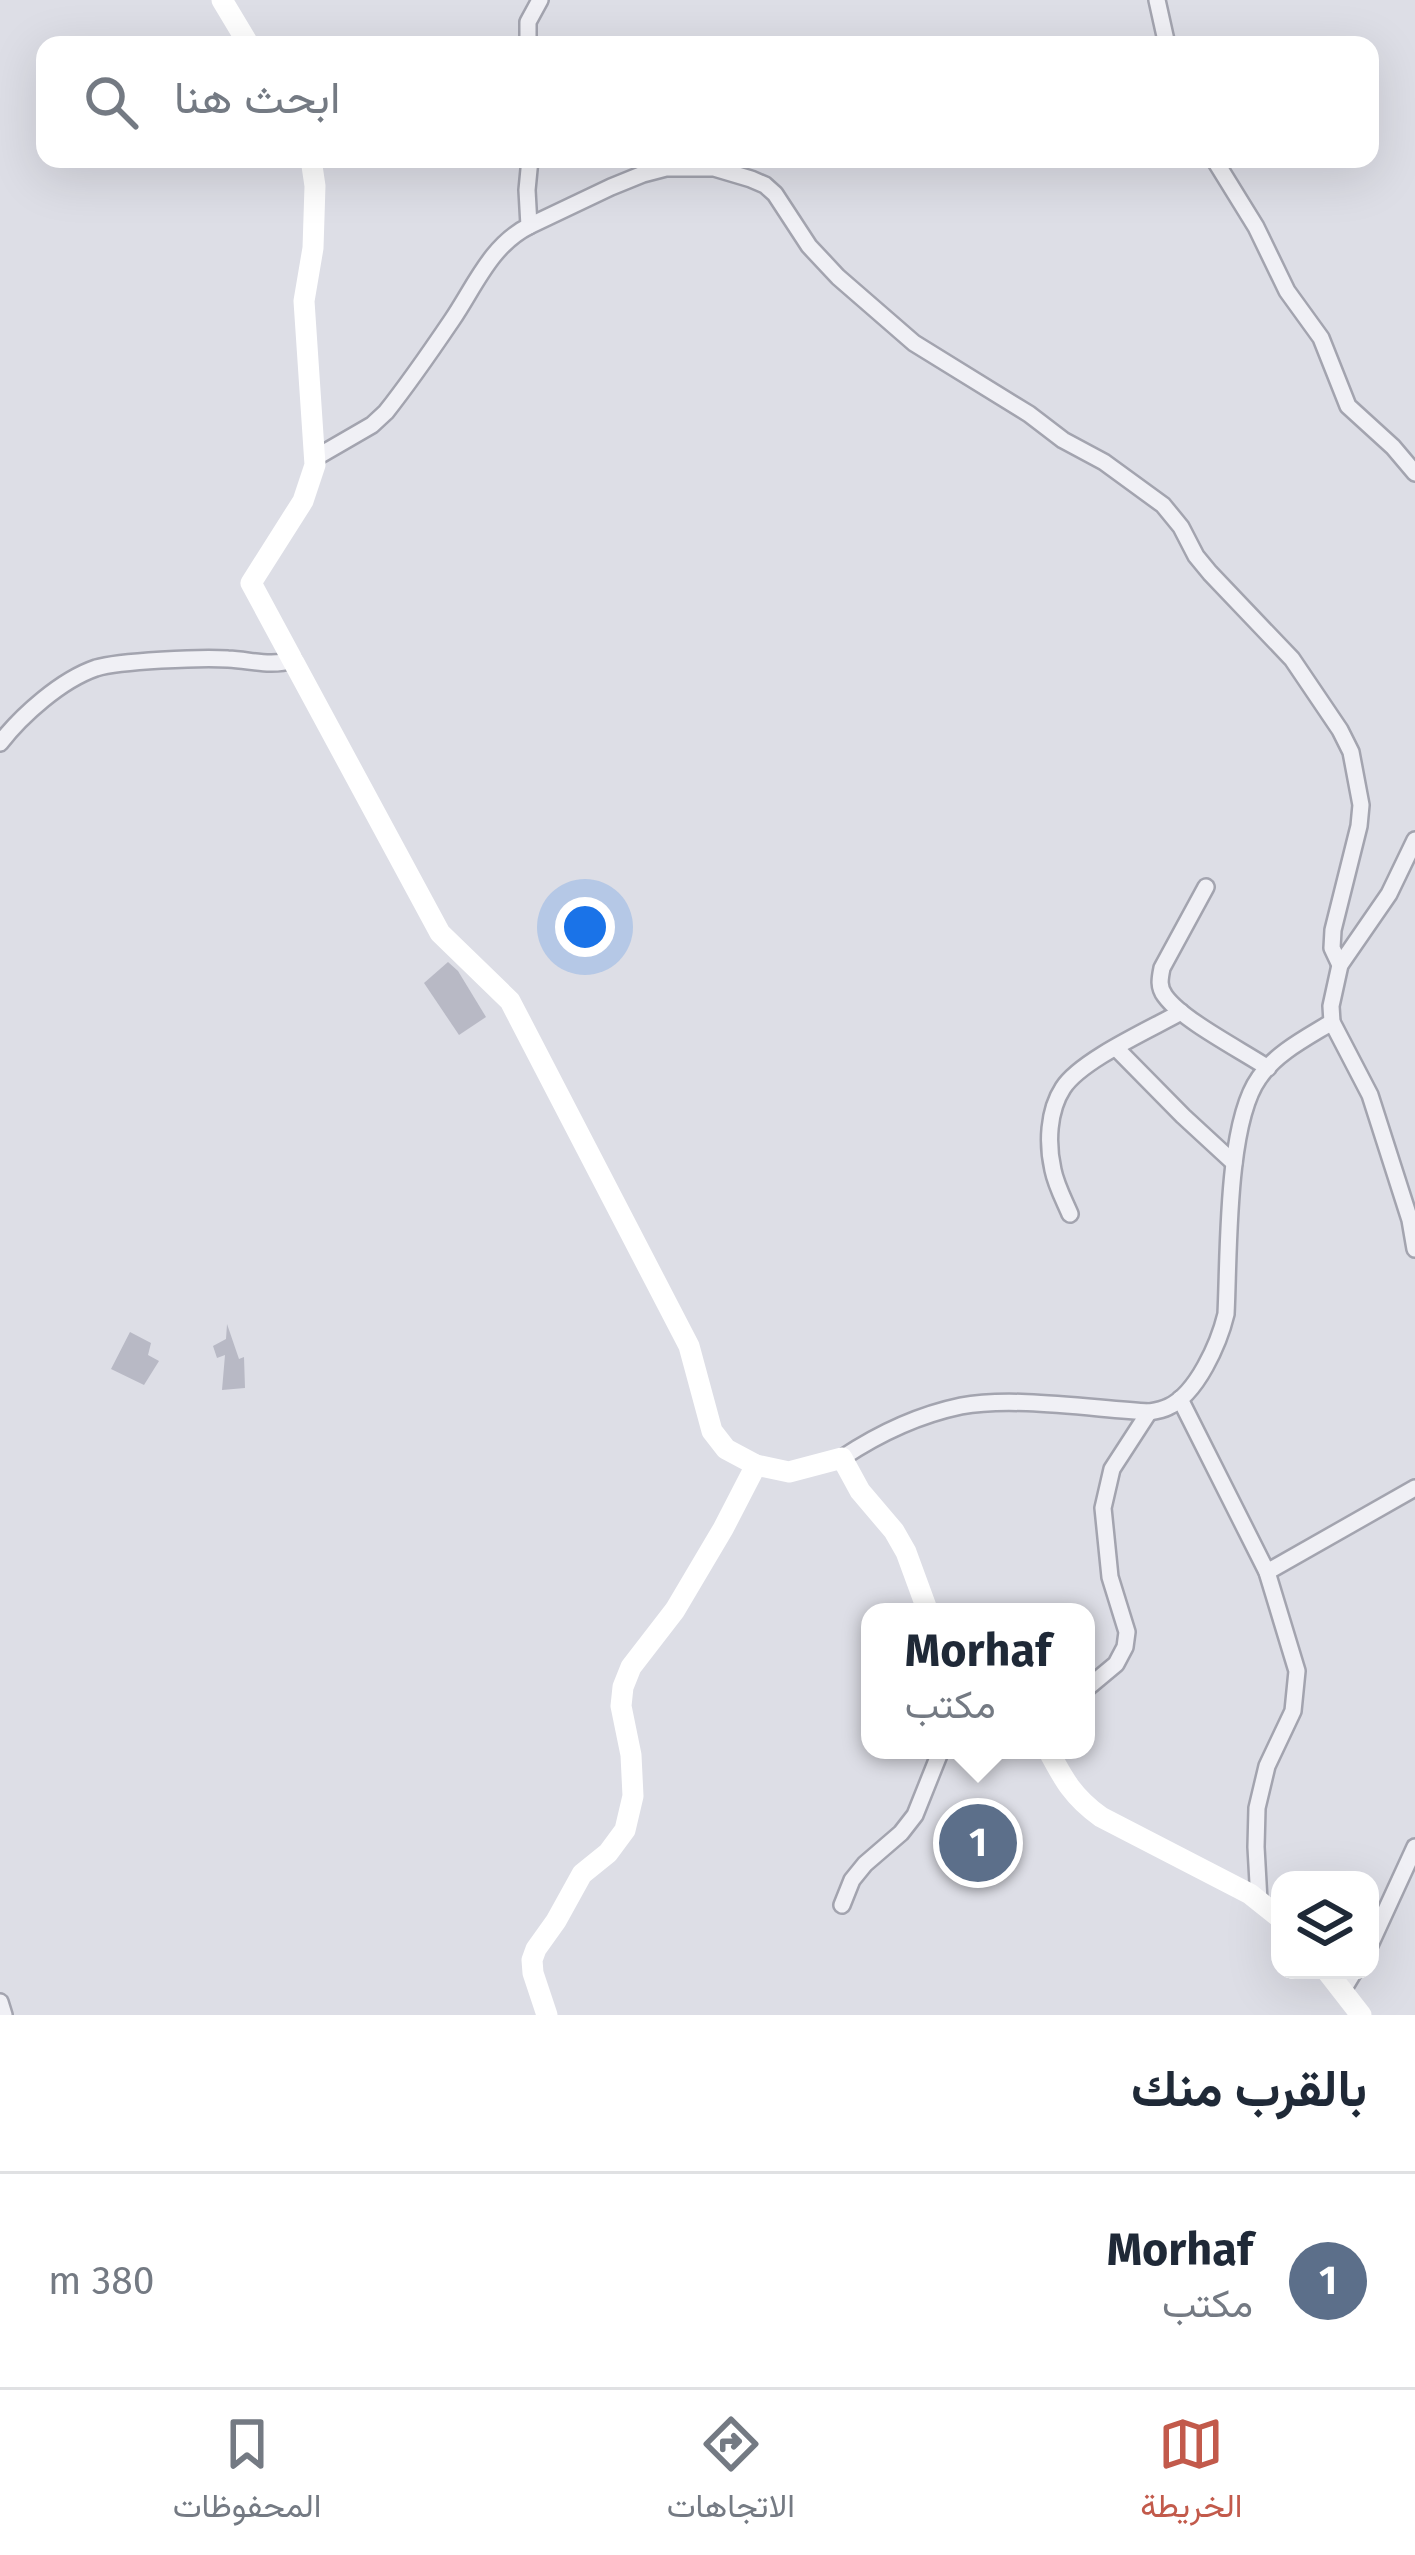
<!DOCTYPE html>
<html lang="ar">
<meta charset="utf-8">
<style>
:root{--surface:#fff;--page:#f2f2f3;--text:#1f2937;--muted:#747a83;--line:#e0e1e3;--accent:#c25a4b}
body{margin:0;font-family:"Fira Sans",Vazirmatn,sans-serif;background:var(--page);color:var(--text);direction:rtl}
.controls{position:absolute;right:36px;bottom:36px;display:grid;overflow:hidden;border-radius:24px;box-shadow:0 12px 48px #0002}
.controls button{width:108px;height:108px;display:grid;place-items:center;padding:0;border:0;border-bottom:3px solid var(--line);background:var(--surface);color:var(--text);font:60px sans-serif}
.you{position:absolute;left:585px;top:927px;width:42px;height:42px;margin:-30px;border:9px solid #fff;border-radius:50%;background:#1a73e8;box-shadow:0 0 0 18px #1a73e833}
.badge{display:grid;place-items:center;width:78px;height:78px;border-radius:50%;background:var(--accent);color:#fff;font-size:39px;font-weight:700}
.pin{position:absolute;translate:-50% -50%;border:6px solid #fff;box-shadow:0 3px 12px #0006}
.popup{position:absolute;left:861px;top:1603px;width:234px;height:156px;box-sizing:border-box;display:grid;place-content:center;border-radius:24px;background:var(--surface);filter:drop-shadow(0 3px 9px #0005);font-size:39px;white-space:nowrap;color:var(--muted)}
.popup b{font-size:45px;color:var(--text)}
.popup::after{content:'';position:absolute;left:50%;top:100%;margin-left:-24px;border:24px solid transparent;border-top-color:var(--surface)}
.list{margin:0;padding:0;list-style:none}
h2{display:flex;justify-content:space-between;align-items:center;height:156px;margin:0;padding:0 48px;font-size:51px}
h2 small{font-size:39px;font-weight:400;color:var(--muted)}
.list li{display:grid;grid-template-columns:78px 1fr auto;gap:36px;align-items:center;box-sizing:border-box;height:216px;padding:0 48px;border-top:3px solid var(--line)}
.list b{display:block;font-size:45px;white-space:nowrap}
.list p{margin:0;font-size:39px;white-space:nowrap;color:var(--muted)}
.list em{font-size:39px;font-style:normal;color:var(--muted)}
.icon{flex:none;width:66px;height:66px;fill:none;stroke:currentColor;stroke-width:2;stroke-linecap:round;stroke-linejoin:round}
.map{position:relative;flex:none;width:1415px;height:2015px;overflow:hidden;direction:ltr}
.search{position:absolute;background:var(--surface);box-shadow:0 12px 48px #0002;left:36px;right:36px;top:36px;height:132px;display:flex;align-items:center;gap:30px;box-sizing:border-box;padding:0 42px;border-radius:24px;color:var(--muted);font-size:45px}
.sheet{height:372px;background:var(--surface)}
nav{display:flex;justify-content:space-around;align-items:center;box-sizing:border-box;height:168px;border-top:3px solid var(--line);background:var(--surface);font-size:33px;color:var(--muted)}
nav a{display:grid;justify-items:center;gap:6px}
nav .on{color:var(--accent)}
.map>svg:first-child{display:block}
</style>
<div class="map">
<svg width="1415" height="2015" viewBox="0 0 1415 2015">
<rect width="100%" height="100%" fill="#dddee6"/>
<g fill="#b8b9c5">
<polygon points="448,962 458,971 486,1017 459,1035 424,983"/>
<polygon points="227,1324 239,1359 244,1357 245,1388 222,1390 225,1355 217,1358 213,1346 226,1339"/>
<polygon points="130,1332 151,1343 148,1355 159,1361 144,1385 111,1369"/>
</g>
<g fill="none" stroke-linecap="round" stroke-linejoin="round">
<defs>
<g id="street">
<polyline points="1157,0 1167,45"/>
<polyline points="528,45 528,22 540,0"/>
<polyline points="1214,159 1256,227 1287,291 1321,338 1348,406 1393,447 1415,473"/>
<polyline points="529,226 611,187 643,174 666,168 714,168 751,179 765,185 775,194 809,246 838,277 914,343 1029,414 1063,440 1104,462 1163,505 1181,527 1196,556 1210,573 1292,659 1340,730 1351,752 1361,805 1359,826 1333,930 1332,948 1340,965"/>
<path d="M315 458 372 425 386 412C409 383 431 351 452 320 475 286 491 245 529 226L527 190 530 159"/>
<path d="M0 743C22 715 61 680 96 668 119 661 202 657 228 659 251 660 270 667 293 660"/>
<polyline points="1415,840 1389,894 1340,965 1331,1006 1332,1022 1370,1095 1410,1220 1415,1249"/>
<path d="M1206 887 1162 968C1160 978 1158 987 1165 996 1182 1020 1241 1050 1268 1068"/>
<polyline points="1116,1048 1183,1116 1234,1163"/>
<path d="M1070 1214C1064 1200 1056 1185 1053 1170 1047 1144 1048 1111 1063 1088 1081 1060 1151 1029 1181 1012"/>
<polyline points="1180,1399 1267,1572 1297,1671 1293,1711 1267,1766 1257,1808 1256,1847 1259,1901"/>
<path d="M842 1458C878 1434 918 1415 961 1406 1014 1396 1094 1409 1149 1412 1155 1411 1162 1410 1168 1407 1197 1394 1219 1343 1226 1314 1229 1255 1226 1124 1259 1078 1276 1053 1306 1038 1332 1022"/>
<polyline points="1267,1572 1415,1488"/>
<polyline points="1086,1689 1116,1664 1125,1647 1127,1632 1110,1577 1103,1508 1112,1469 1149,1412"/>
<polyline points="842,1905 852,1880 865,1864 901,1833 915,1815 941,1750"/>
<polyline points="1370,1945 1415,1847"/>
<polyline points="1343,1990 1355,1970"/>
<polyline points="0,2002 4,2015"/>
</g>
</defs>
<use href="#street" stroke="#a3a4af" stroke-width="20"/>
<use href="#street" stroke="#f0f0f5" stroke-width="15"/>
<g stroke="#fff" stroke-width="21">
<polyline points="222,0 249,45"/>
<polyline points="311,159 315,186 313,248 304,301 315,465 303,501 251,583 440,933 510,1001 689,1346 712,1431 726,1449 756,1465 789,1472 842,1458 860,1491 894,1531 906,1552 928,1612"/>
<path d="M1048 1750C1064 1780 1073 1797 1101 1817L1250 1894 1280 1918"/>
<polyline points="1326,1970 1361,2015"/>
<polyline points="547,2015 533,1973 532,1960 536,1949 556,1921 582,1874 608,1853 625,1830 633,1796 631,1755 621,1706 623,1687 631,1667 675,1610 723,1529 756,1465"/>
</g>
</g>
</svg>
<div class="controls">
<button><svg class="icon" aria-label="layers" viewBox="0 0 24 24"><path d="M12 4l9 5-9 5-9-5zM3 14l9 5 9-5"/></svg></button>
</div>
<div class="you"></div>
<div class="pin badge" style="left:978px;top:1843px;background:#5c6f8a">1</div>
<div class="popup"><b>Morhaf</b>مكتب</div>
<div class="search"><svg class="icon" aria-label="search" viewBox="0 0 24 24"><circle cx="10" cy="10" r="6"/><path d="M15 15l6 6"/></svg>ابحث هنا</div>
</div>
<section class="sheet">
<h2>بالقرب منك<small></small></h2>
<ul class="list">
<li><span class="badge" style="background:#5c6f8a">1</span><div><b>Morhaf</b><p>مكتب</p></div><em>380 m</em></li>
</ul>
</section>
<nav>
<a class="on"><svg class="icon" aria-label="map" viewBox="0 0 24 24"><path d="M3 6l6-2 6 2 6-2v14l-6 2-6-2-6 2zM9 4v14M15 6v14"/></svg>الخريطة</a>
<a><svg class="icon" aria-label="directions" viewBox="0 0 24 24"><path d="M12 3l9 9-9 9-9-9zM9 14v-3h6M13 9l2 2-2 2"/></svg>الاتجاهات</a>
<a><svg class="icon" aria-label="saved" viewBox="0 0 24 24"><path d="M7 4h10v16l-5-4-5 4z"/></svg>المحفوظات</a>
</nav>
